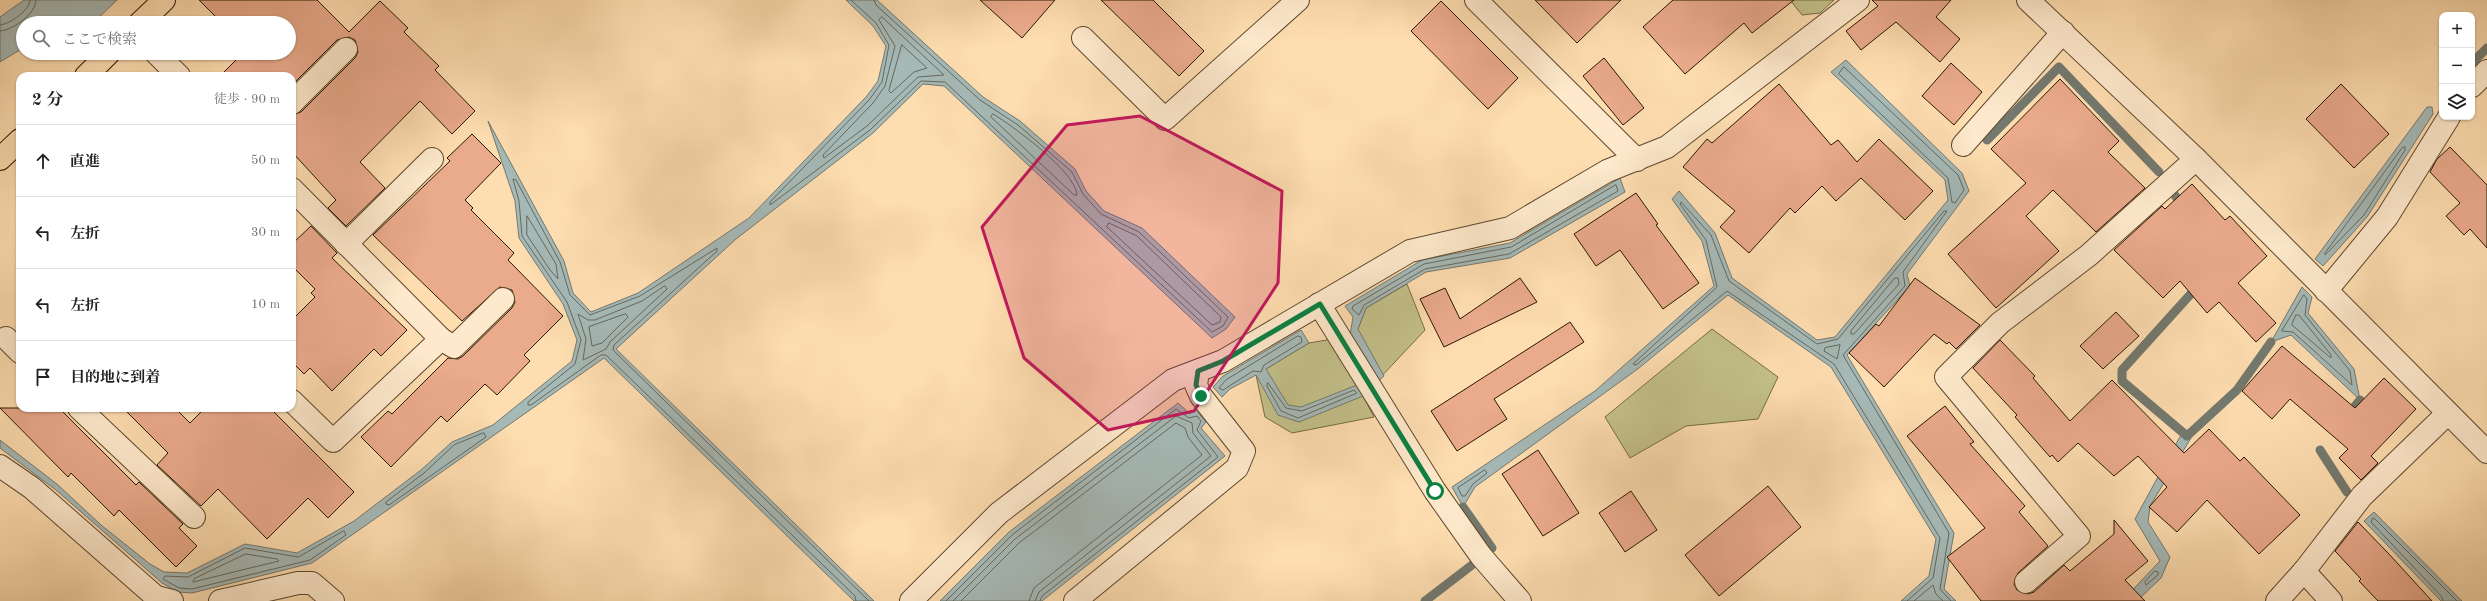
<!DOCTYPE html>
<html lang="ja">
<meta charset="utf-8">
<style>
:root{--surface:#fff;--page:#f2f2f2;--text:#222;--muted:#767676;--line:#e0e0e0}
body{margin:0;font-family:"Old Standard TT","Noto Serif JP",serif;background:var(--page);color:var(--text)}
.controls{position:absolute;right:12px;top:12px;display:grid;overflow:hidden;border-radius:8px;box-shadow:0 1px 3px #0004}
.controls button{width:36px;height:36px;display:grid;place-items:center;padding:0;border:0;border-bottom:1px solid var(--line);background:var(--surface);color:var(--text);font:20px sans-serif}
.stop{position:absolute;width:12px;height:12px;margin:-9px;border:3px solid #0b8043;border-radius:50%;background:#fff}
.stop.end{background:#0b8043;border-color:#fff;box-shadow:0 1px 4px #0008}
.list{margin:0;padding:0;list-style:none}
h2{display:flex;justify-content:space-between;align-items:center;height:52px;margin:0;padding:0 16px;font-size:17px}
h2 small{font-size:13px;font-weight:400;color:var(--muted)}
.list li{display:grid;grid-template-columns:26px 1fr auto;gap:12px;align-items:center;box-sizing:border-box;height:72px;padding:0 16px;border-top:1px solid var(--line)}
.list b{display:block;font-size:15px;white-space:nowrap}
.list em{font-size:13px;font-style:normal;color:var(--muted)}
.icon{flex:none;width:22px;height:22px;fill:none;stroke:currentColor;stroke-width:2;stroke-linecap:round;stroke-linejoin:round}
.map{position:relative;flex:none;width:2487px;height:601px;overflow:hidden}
.search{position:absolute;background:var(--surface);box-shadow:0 1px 3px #0004;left:16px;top:16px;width:280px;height:44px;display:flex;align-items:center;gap:10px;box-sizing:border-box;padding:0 14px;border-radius:22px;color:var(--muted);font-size:15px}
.panel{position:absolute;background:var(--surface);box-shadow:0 1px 3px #0004;left:16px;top:72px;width:280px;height:340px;border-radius:12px}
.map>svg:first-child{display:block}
</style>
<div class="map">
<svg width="2487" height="601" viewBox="0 0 2487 601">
<rect width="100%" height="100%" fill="#feddb0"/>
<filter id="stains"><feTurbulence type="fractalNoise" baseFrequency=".005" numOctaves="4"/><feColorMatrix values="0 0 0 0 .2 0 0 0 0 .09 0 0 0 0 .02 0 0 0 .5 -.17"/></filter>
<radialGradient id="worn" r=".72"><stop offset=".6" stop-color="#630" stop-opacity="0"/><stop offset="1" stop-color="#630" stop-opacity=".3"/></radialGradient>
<g fill="#c3c089" stroke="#766c46">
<polygon points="1790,0 1834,0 1820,13 1802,15"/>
<polygon points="1407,284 1425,330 1363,396 1374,417 1292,433 1265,417 1256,375 1309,343 1350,336 1358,329 1366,308"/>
<polygon points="1712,329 1778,377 1758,419 1686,426 1630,458 1605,417"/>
</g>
<g fill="#a5b9b7" stroke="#73796f">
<polygon points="24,0 117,0 93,23 23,23 23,48 0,62 0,17"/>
<polygon points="846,0 877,0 983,97 1020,121 1075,169 1086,191 1104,211 1142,228 1235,317 1226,329 1212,338 944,86 923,84 873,133 736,239 616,349 874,601 854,601 604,358 312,563 192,593 178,592 162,583 56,490 0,448 0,440 58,485 101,525 150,564 164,572 187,573 245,544 297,553 354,521 421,470 452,442 493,425 572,361 577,340 563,304 519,238 515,201 488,121 564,261 573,293 591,312 638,293 749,218 866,97 878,81 886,46 873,26"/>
<polygon points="1846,60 1962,173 1969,191 1907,274 1910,286 1847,355 1954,533 1944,589 1956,601 1901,601 1929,576 1936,539 1831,367 1728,295 1639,368 1475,487 1463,507 1452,487 1595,391 1714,286 1702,241 1672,199 1679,191 1715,233 1732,278 1817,340 1835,337 1948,200 1945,180 1831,72"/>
<polygon points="2427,107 2432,107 2433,114 2367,217 2323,266 2315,259"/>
<polygon points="1620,178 1625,192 1510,258 1426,272 1366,308 1358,329 1384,376 1376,383 1350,336 1353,317 1345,306 1422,260 1510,243"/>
<polygon points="2302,287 2312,297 2308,313 2354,369 2360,400 2291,335 2271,342"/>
<polygon points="1301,330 1309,343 1266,369 1288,405 1301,407 1357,385 1363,396 1299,422 1278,415 1256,375 1230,389 1222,397 1213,387 1223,376"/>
<polygon points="1178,403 1190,414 1195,409 1206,422 1201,428 1225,456 1042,601 940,601 1009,532"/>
<polygon points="2182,433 2191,438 2150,506 2148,522 2170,557 2161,578 2137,601 2122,601 2160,561 2135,519"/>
<polygon points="2374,512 2462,601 2441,601 2364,521"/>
</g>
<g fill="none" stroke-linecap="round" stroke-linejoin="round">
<g stroke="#67685c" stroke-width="1">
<polyline points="851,0 876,23 889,45 882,82 869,100 770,202 770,205 870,130 921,81 945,82 1212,332 1223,326 1228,317 1139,232 1101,214 1083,194 1072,172 1018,125 980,100 876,5 874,0"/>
<polygon points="882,17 944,75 918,77 867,126 824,158 823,155 873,103 885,86 895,46 879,20"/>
<path d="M0 25C10 24 30 10 30 0"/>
<path d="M0 31C13 30 36 14 36 0"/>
<polygon points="902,45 927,68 914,72 891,93 889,91"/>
<polygon points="1844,67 1958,175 1964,190 1955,203 1952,202 1948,178 1839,74"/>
<path d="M993 114C1013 126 1076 172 1077 195H1074L991 117Z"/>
<polygon points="2405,147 2405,150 2364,215 2325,255 2325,253 2402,148"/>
<polygon points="1616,185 1618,191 1509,254 1425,269 1364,305 1359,315 1352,309 1353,306 1424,264 1511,247"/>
<polygon points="527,216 556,264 558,279 550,270 527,235"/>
<polygon points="1109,223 1137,236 1221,317 1220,322 1212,325 1107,227"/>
<polygon points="1895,278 1898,278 1899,284 1854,334 1851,334 1851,331"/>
<polygon points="665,286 667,289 610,342 606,349 583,360 586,339 578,314 588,320 595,320 642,301"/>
<polygon points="2304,295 2307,299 2305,315 2350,371 2352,385 2293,332 2282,331"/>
<polygon points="626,314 628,317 602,343 592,346 589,327"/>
<polygon points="2296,315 2299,315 2331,355 2331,358 2292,325"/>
<polygon points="1298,336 1301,337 1302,342 1264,365 1261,372 1253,371 1223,390 1219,388 1226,380"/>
<polygon points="1840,345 1837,359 1824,351 1825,348"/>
<polygon points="1268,383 1286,408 1302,411 1354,390 1357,393 1298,418 1281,411 1267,386"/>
<polygon points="484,433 486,437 389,505 386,504 386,502 424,473 454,445"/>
<polygon points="1485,470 1487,473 1473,484 1465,496 1462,496 1458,488"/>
<polygon points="344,531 346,535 310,560 192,589 179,588 163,579 165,576 188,577 245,548 298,557"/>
<polygon points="246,554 277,559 279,561 193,582 194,579"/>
<polygon points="2155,571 2158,572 2158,575 2146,585 2145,582"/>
<polyline points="856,601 855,596 606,355 601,355 531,405 528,405 528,402 575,364 581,340 567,302 522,236 519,201 513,179 516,180 560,262 570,295 590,315 640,296 717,248 717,251 614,345 613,350 869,601"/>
<polyline points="946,601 1012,535 1176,409 1189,418 1197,416 1201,421 1197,430 1218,457 1042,596 1040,601"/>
<polyline points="953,601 1015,539 1176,416 1192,423 1193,433 1211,456 1039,592 1035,601"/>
<polyline points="961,601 1019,543 1176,423 1185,428 1188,437 1202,455 1034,588 1029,601"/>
<polyline points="1907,601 1933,578 1940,538 1834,364 1727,291 1636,365 1633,364 1717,287 1706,240 1680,204 1681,202 1711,235 1729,281 1817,344 1838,339 1944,211 1947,211 1903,272 1905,286 1843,355 1949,533 1940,589 1951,601"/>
<polyline points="1914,601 1933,585 1936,594 1943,601"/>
<polyline points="2443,601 2442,597 2371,522 2373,518 2375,519 2457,601"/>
</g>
<g stroke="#73796f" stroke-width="9">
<polyline points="2472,63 2487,48"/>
<polyline points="1987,140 2059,67 2159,172"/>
<polyline points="2174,194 2183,207"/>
<polyline points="2198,286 2122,370 2122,381 2187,436 2237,390 2271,342"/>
<polyline points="2347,416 2360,400"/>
<polyline points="2320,450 2347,492"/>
<polyline points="1463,507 1492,548"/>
<polyline points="1425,601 1472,565"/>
</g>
</g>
<g fill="#eaaa8c" stroke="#291802">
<polygon points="199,0 317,0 349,32 380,1 408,28 404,32 439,66 435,70 475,111 452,134 420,101 360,162 385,188 346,226 328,208 336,200 292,152 292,115 301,112 355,58 358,52 355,40 349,37 337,40 292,85 292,76 220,76 243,53 289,53 289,23 222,23"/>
<polygon points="980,0 1055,0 1022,38"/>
<polygon points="1101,0 1153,0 1204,51 1179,76"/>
<polygon points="1535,0 1621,0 1577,43"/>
<polygon points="1673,0 1794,0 1752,33 1744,23 1685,74 1643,27"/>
<polygon points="1872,0 1951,0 1936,17 1960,39 1940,62 1896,22 1861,50 1846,31 1878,6"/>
<polygon points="1441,1 1518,78 1488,109 1411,31"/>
<polygon points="1604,58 1644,108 1623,125 1583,76"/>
<polygon points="1951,63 1982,92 1954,125 1922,96"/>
<polygon points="2060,79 2119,141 2108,152 2145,188 2096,232 2053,190 2026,216 2059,251 1996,308 1948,254 2026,183 1991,149"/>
<polygon points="1779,84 1831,145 1838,140 1857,162 1879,139 1933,191 1905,220 1861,178 1836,201 1822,186 1795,213 1790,208 1749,253 1720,227 1735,211 1683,167 1707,139 1712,143"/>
<polygon points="2341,84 2389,134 2354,168 2306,119"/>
<polygon points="472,134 501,163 465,200 473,208 471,210 514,253 508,260 563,316 524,355 530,361 497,395 485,384 447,422 441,416 391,467 361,437 388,411 392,414 448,358 458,359 463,356 512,308 515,302 512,290 500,287 462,321 373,235 450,161 447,158"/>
<polygon points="2450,147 2487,185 2487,248 2470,229 2464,235 2446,216 2460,203 2430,172 2437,159"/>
<polygon points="2192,184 2225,220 2230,216 2267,256 2238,283 2276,323 2256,342 2219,302 2207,313 2180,281 2163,298 2114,250 2162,206 2165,209"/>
<polygon points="1636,193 1658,224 1656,225 1699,283 1663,309 1620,250 1596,266 1574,234"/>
<polygon points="311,226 337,253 332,258 407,330 381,356 374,349 332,391 310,368 304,374 292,362 292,320 315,297 311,293 315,289 292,266 292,244"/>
<polygon points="1520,278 1537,302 1444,347 1420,299 1445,288 1460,319"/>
<polygon points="1915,278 1980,325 1956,349 1949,342 1947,344 1934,334 1884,387 1849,353 1876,324 1879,326"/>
<polygon points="2116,312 2139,336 2103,369 2080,346"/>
<polygon points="1570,322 1584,342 1494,399 1507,419 1457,451 1431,411"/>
<polygon points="2000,340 2035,376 2033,378 2070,421 2112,380 2184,453 2209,429 2240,461 2244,457 2300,515 2259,554 2207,500 2177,532 2149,507 2167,487 2138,456 2114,476 2078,443 2058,462 2052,455 2050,457 2015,417 2017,415 1973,368"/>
<polygon points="2282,346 2355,408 2384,378 2416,409 2371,456 2378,463 2361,480 2339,458 2348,449 2290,399 2272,419 2242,391"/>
<polygon points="1945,406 1974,442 1970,444 2025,506 2019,512 2048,546 2018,573 2014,584 2017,590 2028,594 2034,592 2064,565 2070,571 2114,534 2114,520 2148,561 2125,580 2145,601 1981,601 1947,557 1985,528 1907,436"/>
<polygon points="0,408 59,408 136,485 139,482 183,524 179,528 197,546 176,567 119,510 114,516 71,473 68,477"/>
<polygon points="123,408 175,408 190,423 205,408 270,408 354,492 328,518 308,498 267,539 218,489 201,506 157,465 168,453"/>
<polygon points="1538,450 1579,513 1543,536 1502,474"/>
<polygon points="1768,486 1801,527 1719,596 1685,555"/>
<polygon points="1631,491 1657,530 1625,552 1599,513"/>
<polygon points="2358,522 2388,553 2432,601 2378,601 2359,581 2361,579 2335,551"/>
</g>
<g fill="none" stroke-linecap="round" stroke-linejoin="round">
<defs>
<g id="minor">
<polyline points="1476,0 1637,160"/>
<polyline points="2028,0 2196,159 2487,452"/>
<polyline points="1083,38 1165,119 1298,0"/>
<polyline points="156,53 179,76"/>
<polyline points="2472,86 2487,71"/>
<polyline points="292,103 346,49"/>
<polyline points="1963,145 2063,32"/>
<polyline points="292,189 441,339 333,441 292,401"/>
<polyline points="346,244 432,159"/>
<polyline points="2326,291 2387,217 2449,117"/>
<polyline points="1319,304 1435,491 1481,556 1520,601"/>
<polyline points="6,338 20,352"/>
<polyline points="441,339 454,347 503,299"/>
<polyline points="79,408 194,517"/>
<polyline points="0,466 32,488 156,597 172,601"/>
<polyline points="2304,571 2331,601"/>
<polyline points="2026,582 2079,536 1946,377 2000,323 2089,255 2196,159"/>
<polyline points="220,601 298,583 312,583 333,601"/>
<polyline points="911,601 999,513 1173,380 1223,361 1410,251 1510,228 1607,171 1667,147 1858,0"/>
<polyline points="1075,601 1237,468 1244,451 1201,396 1196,385 1198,371"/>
<polyline points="2277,601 2304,571 2362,496 2448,413"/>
</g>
<g id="major">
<polyline points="140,23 164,0"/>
<polyline points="86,76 109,53"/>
<polyline points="0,159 20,140"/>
</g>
</defs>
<use href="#minor" stroke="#5e492e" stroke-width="24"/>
<use href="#major" stroke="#291802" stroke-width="24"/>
<use href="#minor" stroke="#fee9cc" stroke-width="22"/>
<use href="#major" stroke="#feddb0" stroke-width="22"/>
</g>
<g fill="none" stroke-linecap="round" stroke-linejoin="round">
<polyline stroke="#0b8043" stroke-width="5" points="1201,396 1196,385 1198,371 1223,361 1320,304 1435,491"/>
</g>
<path fill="#c2185b" fill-opacity="0.2" stroke="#c2185b" stroke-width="3" stroke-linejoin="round" d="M1140 116 1282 191 1278 283 1194 411 1108 430 1024 358 982 227 1067 125Z"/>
<rect width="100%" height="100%" filter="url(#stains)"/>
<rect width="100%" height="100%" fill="url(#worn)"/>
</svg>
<div class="controls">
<button>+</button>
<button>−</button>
<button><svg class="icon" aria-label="layers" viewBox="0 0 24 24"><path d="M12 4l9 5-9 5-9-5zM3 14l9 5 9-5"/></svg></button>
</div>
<div class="stop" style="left:1435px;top:491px"></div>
<div class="stop end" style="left:1201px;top:396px"></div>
<div class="search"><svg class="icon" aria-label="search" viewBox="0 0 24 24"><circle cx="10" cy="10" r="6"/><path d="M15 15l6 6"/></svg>ここで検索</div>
<section class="panel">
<h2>2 分<small>徒歩 · 90 m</small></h2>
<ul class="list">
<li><svg class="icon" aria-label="ahead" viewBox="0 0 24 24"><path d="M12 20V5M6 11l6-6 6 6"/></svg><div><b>直進</b></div><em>50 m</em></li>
<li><svg class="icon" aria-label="left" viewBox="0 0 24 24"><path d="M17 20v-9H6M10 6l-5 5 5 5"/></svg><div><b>左折</b></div><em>30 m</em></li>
<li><svg class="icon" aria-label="left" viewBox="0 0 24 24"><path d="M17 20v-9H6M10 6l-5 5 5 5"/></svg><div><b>左折</b></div><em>10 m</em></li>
<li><svg class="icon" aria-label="arrive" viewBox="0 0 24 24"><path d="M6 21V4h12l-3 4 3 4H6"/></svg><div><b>目的地に到着</b></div></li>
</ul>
</section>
</div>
